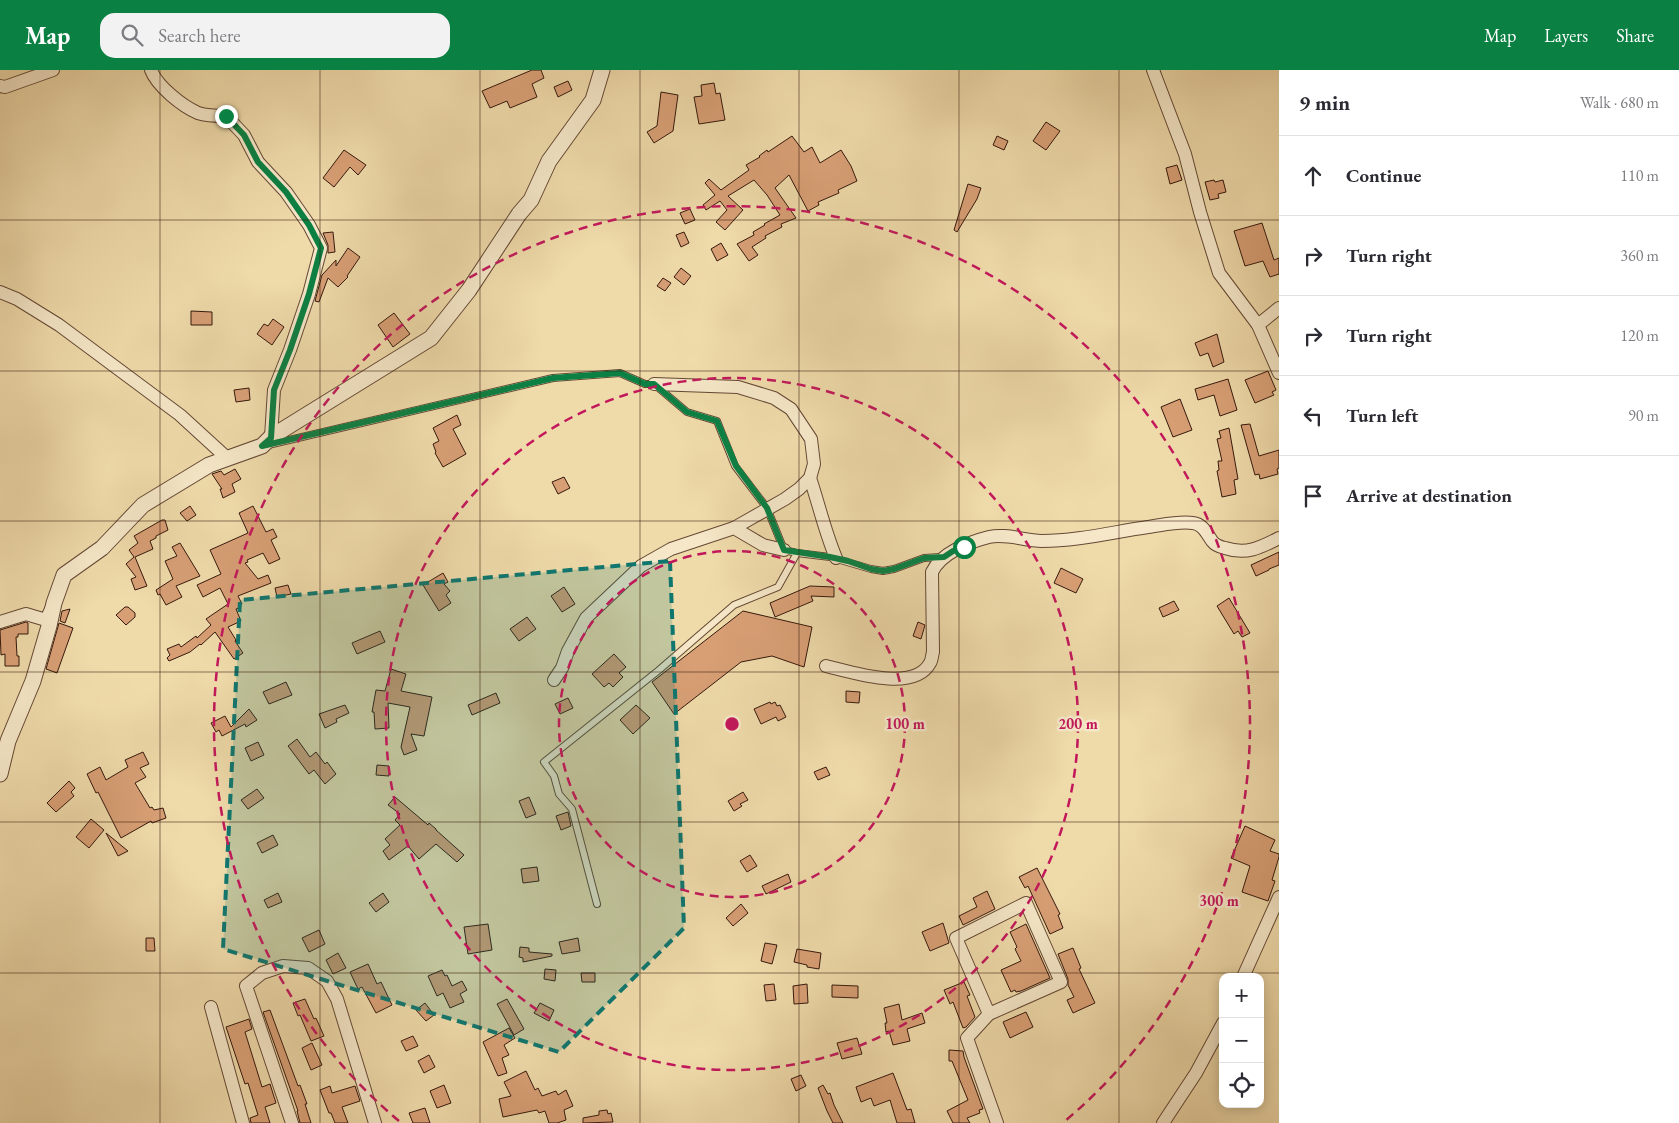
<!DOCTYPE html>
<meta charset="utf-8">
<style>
:root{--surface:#fff;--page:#f2f2f3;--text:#2b2b33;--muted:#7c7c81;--line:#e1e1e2;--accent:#0b8043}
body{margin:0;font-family:"EB Garamond",serif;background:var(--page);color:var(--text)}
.controls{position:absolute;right:15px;bottom:15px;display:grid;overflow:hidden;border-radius:10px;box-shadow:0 2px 12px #0003}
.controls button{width:45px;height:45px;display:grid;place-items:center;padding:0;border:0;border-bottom:1px solid var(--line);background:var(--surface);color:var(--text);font:25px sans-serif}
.stop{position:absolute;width:15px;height:15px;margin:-11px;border:4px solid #0b8043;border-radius:50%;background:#fff}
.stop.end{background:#0b8043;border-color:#fff;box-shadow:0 1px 5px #0008}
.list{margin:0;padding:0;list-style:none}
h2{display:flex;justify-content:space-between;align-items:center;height:65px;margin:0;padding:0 20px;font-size:21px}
h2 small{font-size:16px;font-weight:400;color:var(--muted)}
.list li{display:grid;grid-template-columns:32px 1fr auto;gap:15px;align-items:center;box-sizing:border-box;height:80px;padding:0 20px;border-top:1px solid var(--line)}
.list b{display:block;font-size:19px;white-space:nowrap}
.list em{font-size:16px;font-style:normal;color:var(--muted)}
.icon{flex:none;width:28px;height:28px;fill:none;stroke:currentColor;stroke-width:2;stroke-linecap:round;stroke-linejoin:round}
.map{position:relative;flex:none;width:1279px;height:1053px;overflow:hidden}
header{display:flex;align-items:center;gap:30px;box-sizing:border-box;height:70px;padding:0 25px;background:var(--accent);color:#fff}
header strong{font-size:24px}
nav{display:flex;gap:28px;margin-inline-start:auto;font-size:18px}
.search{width:350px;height:45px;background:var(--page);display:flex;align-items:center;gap:12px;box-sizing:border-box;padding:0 18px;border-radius:15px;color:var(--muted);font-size:19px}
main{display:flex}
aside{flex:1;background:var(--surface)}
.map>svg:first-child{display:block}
</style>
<header>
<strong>Map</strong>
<div class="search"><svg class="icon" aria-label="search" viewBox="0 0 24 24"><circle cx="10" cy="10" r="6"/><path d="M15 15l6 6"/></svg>Search here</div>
<nav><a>Map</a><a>Layers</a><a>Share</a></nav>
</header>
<main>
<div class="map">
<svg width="1279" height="1053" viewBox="0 0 1279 1053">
<rect width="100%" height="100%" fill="#efdaaa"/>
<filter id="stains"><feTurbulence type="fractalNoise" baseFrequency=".004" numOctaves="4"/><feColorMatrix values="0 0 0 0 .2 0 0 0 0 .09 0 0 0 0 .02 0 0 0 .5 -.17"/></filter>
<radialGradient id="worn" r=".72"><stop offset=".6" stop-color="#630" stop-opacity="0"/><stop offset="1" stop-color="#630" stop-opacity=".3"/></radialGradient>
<g fill="#d89f75" stroke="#35180c">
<polygon points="532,0 541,0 544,8 532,14 537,27 510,38 507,31 490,38 482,21"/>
<polygon points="568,11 572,20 558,27 554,17"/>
<polygon points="714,13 716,24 720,23 725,50 699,54 694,27 702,26 701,15"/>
<polygon points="661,22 678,25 673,61 654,73 647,62 657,56"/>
<polygon points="1046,52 1060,61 1046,80 1033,71"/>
<polygon points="792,66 804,82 812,77 820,93 841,80 851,96 857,111 838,120 839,123 818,132 819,135 808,141 789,105 775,118 796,148 781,154 782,157 765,166 766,168 752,177 758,185 749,191 737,174 754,165 753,162 765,155 764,154 780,145 767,125 754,110 728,126 743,140 725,160 716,152 727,140 720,131 706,140 703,135 715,125 705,113 709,109 721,120 749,100 746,95 760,87 759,86 767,80 768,82"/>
<polygon points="997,66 1008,71 1004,80 993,75"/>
<polygon points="344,80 366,95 358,105 350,97 334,117 323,108"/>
<polygon points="1177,95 1182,110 1170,114 1166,98"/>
<polygon points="1214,110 1215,112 1223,110 1226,122 1218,124 1219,128 1210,130 1205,112"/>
<polygon points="968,114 981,118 977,129 957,162 954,160"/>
<polygon points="690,139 695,150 685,154 680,143"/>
<polygon points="1262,153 1274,190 1279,188 1279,204 1270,207 1263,191 1245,196 1234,161"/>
<polygon points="333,162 335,182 328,183 328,175 323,163"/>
<polygon points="684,162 689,173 681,177 676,165"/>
<polygon points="721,173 728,185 717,191 711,179"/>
<polygon points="348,178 360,187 347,206 348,207 338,217 328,208 319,232 315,231 322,205 336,190 336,196"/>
<polygon points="681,198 691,206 684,215 674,207"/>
<polygon points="663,208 671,213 665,221 657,216"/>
<polygon points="191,241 212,242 212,255 191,255"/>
<polygon points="394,243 410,264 393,277 378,255"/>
<polygon points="273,249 284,257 272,275 257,264 264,254 268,256"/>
<polygon points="1217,264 1224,292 1213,297 1208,283 1200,286 1195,273"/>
<polygon points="1268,301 1276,320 1272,322 1274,325 1255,333 1245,310"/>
<polygon points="1228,309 1237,340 1220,346 1214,325 1198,330 1195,319"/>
<polygon points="249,318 250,330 236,332 234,320"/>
<polygon points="1180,329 1192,360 1173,367 1161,337"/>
<polygon points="457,345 461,355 453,359 466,384 443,397 435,383 436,382 433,374 439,371 433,358"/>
<polygon points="1250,354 1259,386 1279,380 1279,398 1277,399 1278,404 1260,409 1259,404 1255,405 1241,355"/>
<polygon points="1229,358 1238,409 1234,410 1236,424 1222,427 1217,401 1219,400 1218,391 1222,391 1217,369 1221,368 1219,361"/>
<polygon points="235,399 241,409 232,414 235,422 223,428 220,419 222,419 212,404 221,401 224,405"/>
<polygon points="564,407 570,418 558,424 552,412"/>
<polygon points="190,436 196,445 187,451 180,443"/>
<polygon points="253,436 266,462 273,459 277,467 271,470 280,489 269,494 263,483 247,490 248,492 245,493 258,509 268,505 271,513 238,526 242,534 240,535 241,537 236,539 241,551 228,557 236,570 235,571 243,583 234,589 215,562 201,575 200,574 190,582 169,591 167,588 170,585 167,579 179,574 181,577 196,566 197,568 211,555 206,549 228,534 220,518 203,527 197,515 221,504 210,480 248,463 239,443"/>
<polygon points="162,450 165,450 168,460 156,466 156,468 150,471 153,479 135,487 147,516 135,520 131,509 136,507 126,494 134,487 129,480 138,473 134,466"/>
<polygon points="180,473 200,506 176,516 182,527 166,535 160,524 158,525 156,520 173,509 165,491 177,486 172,477"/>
<polygon points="1279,482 1279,495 1269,499 1269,500 1256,506 1251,495"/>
<polygon points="1061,498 1083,509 1076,523 1054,513"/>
<polygon points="443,503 448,512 444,514 450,521 446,525 451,533 439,541 423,515"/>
<polygon points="288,515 291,524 277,527 275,518"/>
<polygon points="810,516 834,517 834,527 811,526 813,531 775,547 770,533"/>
<polygon points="564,517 575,534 562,542 551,526"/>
<polygon points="1229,528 1250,563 1242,567 1238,561 1234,564 1217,536"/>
<polygon points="1174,531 1179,540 1163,547 1159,538"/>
<polygon points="125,537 128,537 135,543 135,547 126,555 116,545"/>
<polygon points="70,539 65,553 60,551 62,541"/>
<polygon points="743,541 812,557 804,597 772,586 741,592 674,644 652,612"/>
<polygon points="527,547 536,559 519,571 510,559"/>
<polygon points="26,552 28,553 28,564 18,564 18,567 16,567 17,586 19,586 19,596 5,596 5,584 1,585 0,560"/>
<polygon points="918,552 925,555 921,569 913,566"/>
<polygon points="59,553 73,558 57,603 46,599"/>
<polygon points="380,561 385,572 357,584 352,573"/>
<polygon points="614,584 626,597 619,603 623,607 613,617 609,613 604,617 592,604"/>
<polygon points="391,599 406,604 401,621 432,627 424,666 411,664 417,680 404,685 401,677 410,637 388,633 389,658 375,659 374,642 372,642 376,620 385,621"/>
<polygon points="286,612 292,625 269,634 263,622"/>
<polygon points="846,621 860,622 859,633 846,632"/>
<polygon points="496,623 500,633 472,645 468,635"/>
<polygon points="568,628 573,638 560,644 555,634"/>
<polygon points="770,632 771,634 775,632 777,636 780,635 786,647 778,651 776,647 761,654 754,639"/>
<polygon points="345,635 349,643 336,649 337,652 325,658 319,644"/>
<polygon points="636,635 650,648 633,664 620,650"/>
<polygon points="249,639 257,650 246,657 245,654 222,666 219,660 216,662 211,653 225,646 231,657"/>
<polygon points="297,669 310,687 316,682 325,694 327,692 336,704 325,714 314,700 309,704 288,676"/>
<polygon points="258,672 264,685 251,691 245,678"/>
<polygon points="143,682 149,694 140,698 146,707 135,713 150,738 152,737 154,740 163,738 166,748 152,753 151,751 121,768 98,722 96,723 87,704 100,697 106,710 128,697 125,690"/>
<polygon points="377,695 389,696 389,706 376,705"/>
<polygon points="826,697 830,705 818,710 814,702"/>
<polygon points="69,711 75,718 71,722 74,726 56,742 47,733"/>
<polygon points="257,719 264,728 248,739 241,730"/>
<polygon points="743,722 748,730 740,734 742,736 734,741 728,731"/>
<polygon points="395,727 428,755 429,753 436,759 436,760 464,785 457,792 436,774 419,789 408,776 389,790 383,781 390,775 385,769 400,755 395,750 400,744 388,735"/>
<polygon points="529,727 536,744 526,748 519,731"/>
<polygon points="568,742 571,756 561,760 556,746"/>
<polygon points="91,749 104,760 89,778 76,767"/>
<polygon points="1245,756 1275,770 1270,781 1279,784 1279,787 1272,810 1275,811 1268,831 1242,822 1250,796 1231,788"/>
<polygon points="106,763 128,781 118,786"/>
<polygon points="273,765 278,775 262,783 257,773"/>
<polygon points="750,785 757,796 747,802 740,791"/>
<polygon points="537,797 539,811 523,813 521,799"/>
<polygon points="1037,798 1060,844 1058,845 1063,858 1050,864 1028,816 1025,818 1019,807"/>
<polygon points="788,804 791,812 766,824 762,816"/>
<polygon points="987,821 995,839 963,855 959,846 977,837 973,828"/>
<polygon points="278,823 282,832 268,838 264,830"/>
<polygon points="383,823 389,832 376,842 369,833"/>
<polygon points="741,834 748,843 733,856 726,848"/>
<polygon points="943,853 949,873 930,881 922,862"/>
<polygon points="488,854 492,880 468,884 464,857"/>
<polygon points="1026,854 1050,908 1021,921 1016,922 1015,920 1011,922 1001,900 1021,891 1015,879 1017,877 1010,862"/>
<polygon points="319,860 325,874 309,882 302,868"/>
<polygon points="146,868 154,868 155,881 146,881"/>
<polygon points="578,868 580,881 562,884 559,872"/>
<polygon points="765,873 777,875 772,894 761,891"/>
<polygon points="520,877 529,878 529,882 552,884 552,886 523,892 523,888 519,887"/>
<polygon points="1073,878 1081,898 1079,899 1095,933 1073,943 1067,930 1074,927 1068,915 1068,909 1058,884"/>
<polygon points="797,879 821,883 819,899 807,897 807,895 794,892"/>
<polygon points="338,883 346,898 333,904 326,890"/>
<polygon points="368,894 377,914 381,912 392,935 376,943 362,917 358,919 350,902"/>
<polygon points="545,899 556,900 555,911 544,909"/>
<polygon points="442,900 445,906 447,905 452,916 462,911 467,920 460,924 464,932 450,938 443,923 437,926 428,906"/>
<polygon points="581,903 595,903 595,912 582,912"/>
<polygon points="964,912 970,925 967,926 975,947 966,957 963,958 953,932 950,934 944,920"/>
<polygon points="774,914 776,930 766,931 764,915"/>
<polygon points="807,914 808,933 794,934 793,916"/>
<polygon points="832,915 858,916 858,928 832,927"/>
<polygon points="305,929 314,949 316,948 324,966 311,971 300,945 298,946 293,933"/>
<polygon points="507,929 524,959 514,965 497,934"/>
<polygon points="425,933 434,945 426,951 416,940"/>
<polygon points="540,933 554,940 549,951 534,943"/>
<polygon points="899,934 902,950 922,943 925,953 907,959 910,971 893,975 889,961 886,962 885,953 887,953 884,938"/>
<polygon points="270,940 298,1016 300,1015 307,1034 305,1034 311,1053 300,1053 297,1041 298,1041 263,942"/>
<polygon points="1026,942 1033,957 1010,968 1003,952"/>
<polygon points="249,949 252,959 245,962 262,1017 270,1014 276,1033 265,1037 270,1053 251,1053 250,1048 258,1045 248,1013 245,1014 226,957"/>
<polygon points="509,958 515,968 504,975 509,985 502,988 507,1003 498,1006 483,972"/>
<polygon points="413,966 418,976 406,981 401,971"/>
<polygon points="857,968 862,984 842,989 837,973"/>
<polygon points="312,973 322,995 311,1000 302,978"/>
<polygon points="949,980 963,981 964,987 983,1039 979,1040 980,1043 967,1048 970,1053 953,1053 947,1041 968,1030 952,991 949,991"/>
<polygon points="429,985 435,997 424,1003 418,991"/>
<polygon points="526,1001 535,1020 538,1018 542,1026 556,1021 558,1025 566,1020 573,1036 564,1040 566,1050 557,1053 549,1053 545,1041 539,1043 537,1040 503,1047 499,1029 511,1026 504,1012"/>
<polygon points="893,1003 907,1040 911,1039 915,1053 897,1053 890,1030 874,1036 871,1028 861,1032 856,1017"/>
<polygon points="801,1005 806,1016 796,1021 791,1009"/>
<polygon points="444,1015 451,1033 437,1038 430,1021"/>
<polygon points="823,1015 828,1024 830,1023 834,1035 843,1053 833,1053 827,1041 818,1018"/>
<polygon points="330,1016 332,1023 355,1016 360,1031 342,1037 348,1053 335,1053 331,1043 329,1043 320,1020"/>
<polygon points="425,1038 430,1053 413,1053 409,1043"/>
<polygon points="607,1040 608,1044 611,1043 613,1052 583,1053 583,1048 599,1045 599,1041"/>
</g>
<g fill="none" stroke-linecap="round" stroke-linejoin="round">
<defs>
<g id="service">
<polyline points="268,375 553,308 620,303 645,314 654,314 687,342 717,351 735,396 767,438 784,480 797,483 778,517 734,535 659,600 544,692 554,706 559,724 572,739 597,834"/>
<polyline points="797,483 830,487 871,499 883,501 894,499 924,488 941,487"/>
</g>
<g id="minor">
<path d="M151 0C157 16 182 36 198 43 207 46 216 46 226 46L244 65 258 92 286 122 309 155 321 178 309 224 290 280 274 320 271 367"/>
<polyline points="1153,0 1185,84 1200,142 1219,203 1258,255 1279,303"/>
<polyline points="0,16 5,17 53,0"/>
<polyline points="0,222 17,229 59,255 180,345 227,388"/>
<polyline points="1258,255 1279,238"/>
<polyline points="654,314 738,317 774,328 791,339 811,369 814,394 810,408 799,419 785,429 734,458"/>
<path d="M810 408C819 435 825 462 836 488"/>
<polyline points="0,552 26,544 46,550 52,537"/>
<path d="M826 596C851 602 914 623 930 593 932 590 932 585 933 582L932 502C941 483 969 472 989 467 1007 463 1024 471 1042 471 1077 471 1113 462 1148 457 1163 455 1178 451 1193 453 1203 454 1207 464 1212 471 1215 475 1220 477 1225 478 1246 485 1260 478 1279 468"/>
<polyline points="554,610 562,598 568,581 586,548 641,496 671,479 734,458 763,475 784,480"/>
<polyline points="1243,907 1279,827"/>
<polyline points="211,937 243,1053"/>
<polyline points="989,944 956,868 1026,833 1061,912 989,944 967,968 997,1053"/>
<polyline points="292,1053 246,916 262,903 283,896 308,898 327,911 337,929 375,1053"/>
<polyline points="1163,1053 1196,1003 1223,953"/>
</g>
<polyline id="tertiary" points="0,704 8,671 33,611 49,556 54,533 64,505 102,478 143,435 209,395 262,376 271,367 431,268 469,220 519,144 531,130 549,91 593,30 602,0"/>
</defs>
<use href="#service" stroke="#644834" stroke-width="8"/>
<use href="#minor" stroke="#644834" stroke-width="14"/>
<use href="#tertiary" stroke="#644834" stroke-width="17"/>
<use href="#service" stroke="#f5e7c8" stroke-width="6"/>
<use href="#minor" stroke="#f5e7c8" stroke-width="12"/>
<use href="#tertiary" stroke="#f5e7c8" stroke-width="15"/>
</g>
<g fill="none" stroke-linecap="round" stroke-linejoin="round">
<polyline stroke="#0b8043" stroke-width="6" points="226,46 244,65 258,92 286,122 309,155 321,178 309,224 290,280 274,320 271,368 262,376 553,308 620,303 645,314 654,314 687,342 717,351 736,396 767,438 784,480 830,487 848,491 871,499 883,501 894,499 924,488 944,487 953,481 964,477"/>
</g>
<path fill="#0f766e" fill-opacity="0.2" stroke="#0f766e" stroke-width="4" stroke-dasharray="10 6" stroke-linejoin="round" d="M670 491 684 858 559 982 223 879 240 530Z"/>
<path fill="none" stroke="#35180c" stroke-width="1" stroke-opacity="0.55" d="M160 0V1053M320 0V1053M480 0V1053M640 0V1053M799 0V1053M959 0V1053M1119 0V1053M0 150H1279M0 301H1279M0 451H1279M0 602H1279M0 752H1279M0 903H1279"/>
<g fill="none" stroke="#c2185b" stroke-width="2.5" stroke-dasharray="9 6">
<circle cx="732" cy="654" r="173"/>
<circle cx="732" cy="654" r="346"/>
<path d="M399 1051A518 518 0 1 1 1065 1051"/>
</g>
<circle cx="732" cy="654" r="8" fill="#c2185b" stroke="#f5e7c8" stroke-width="2.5"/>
<g font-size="15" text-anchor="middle" font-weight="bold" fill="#c2185b" stroke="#f5e7c8" stroke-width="5" stroke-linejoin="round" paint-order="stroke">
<text x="905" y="659">100 m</text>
<text x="1078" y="659">200 m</text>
<text x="1219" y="836">300 m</text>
</g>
<rect width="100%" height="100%" filter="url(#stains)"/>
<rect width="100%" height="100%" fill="url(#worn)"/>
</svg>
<div class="controls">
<button>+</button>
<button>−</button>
<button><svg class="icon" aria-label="locate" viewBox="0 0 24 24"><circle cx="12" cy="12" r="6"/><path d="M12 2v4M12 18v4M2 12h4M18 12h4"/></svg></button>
</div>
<div class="stop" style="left:964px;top:477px"></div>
<div class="stop end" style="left:226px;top:46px"></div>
</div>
<aside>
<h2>9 min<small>Walk · 680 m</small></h2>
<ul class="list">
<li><svg class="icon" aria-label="ahead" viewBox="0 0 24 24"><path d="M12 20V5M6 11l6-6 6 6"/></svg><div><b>Continue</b></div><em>110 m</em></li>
<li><svg class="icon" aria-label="right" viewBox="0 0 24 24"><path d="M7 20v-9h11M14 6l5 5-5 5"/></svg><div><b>Turn right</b></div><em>360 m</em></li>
<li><svg class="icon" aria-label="right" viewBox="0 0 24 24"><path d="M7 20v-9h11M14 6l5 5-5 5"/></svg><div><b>Turn right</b></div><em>120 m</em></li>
<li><svg class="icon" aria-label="left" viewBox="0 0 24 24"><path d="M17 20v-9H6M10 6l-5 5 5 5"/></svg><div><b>Turn left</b></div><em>90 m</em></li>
<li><svg class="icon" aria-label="arrive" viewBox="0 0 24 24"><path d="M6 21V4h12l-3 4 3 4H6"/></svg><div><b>Arrive at destination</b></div></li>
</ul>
</aside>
</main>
